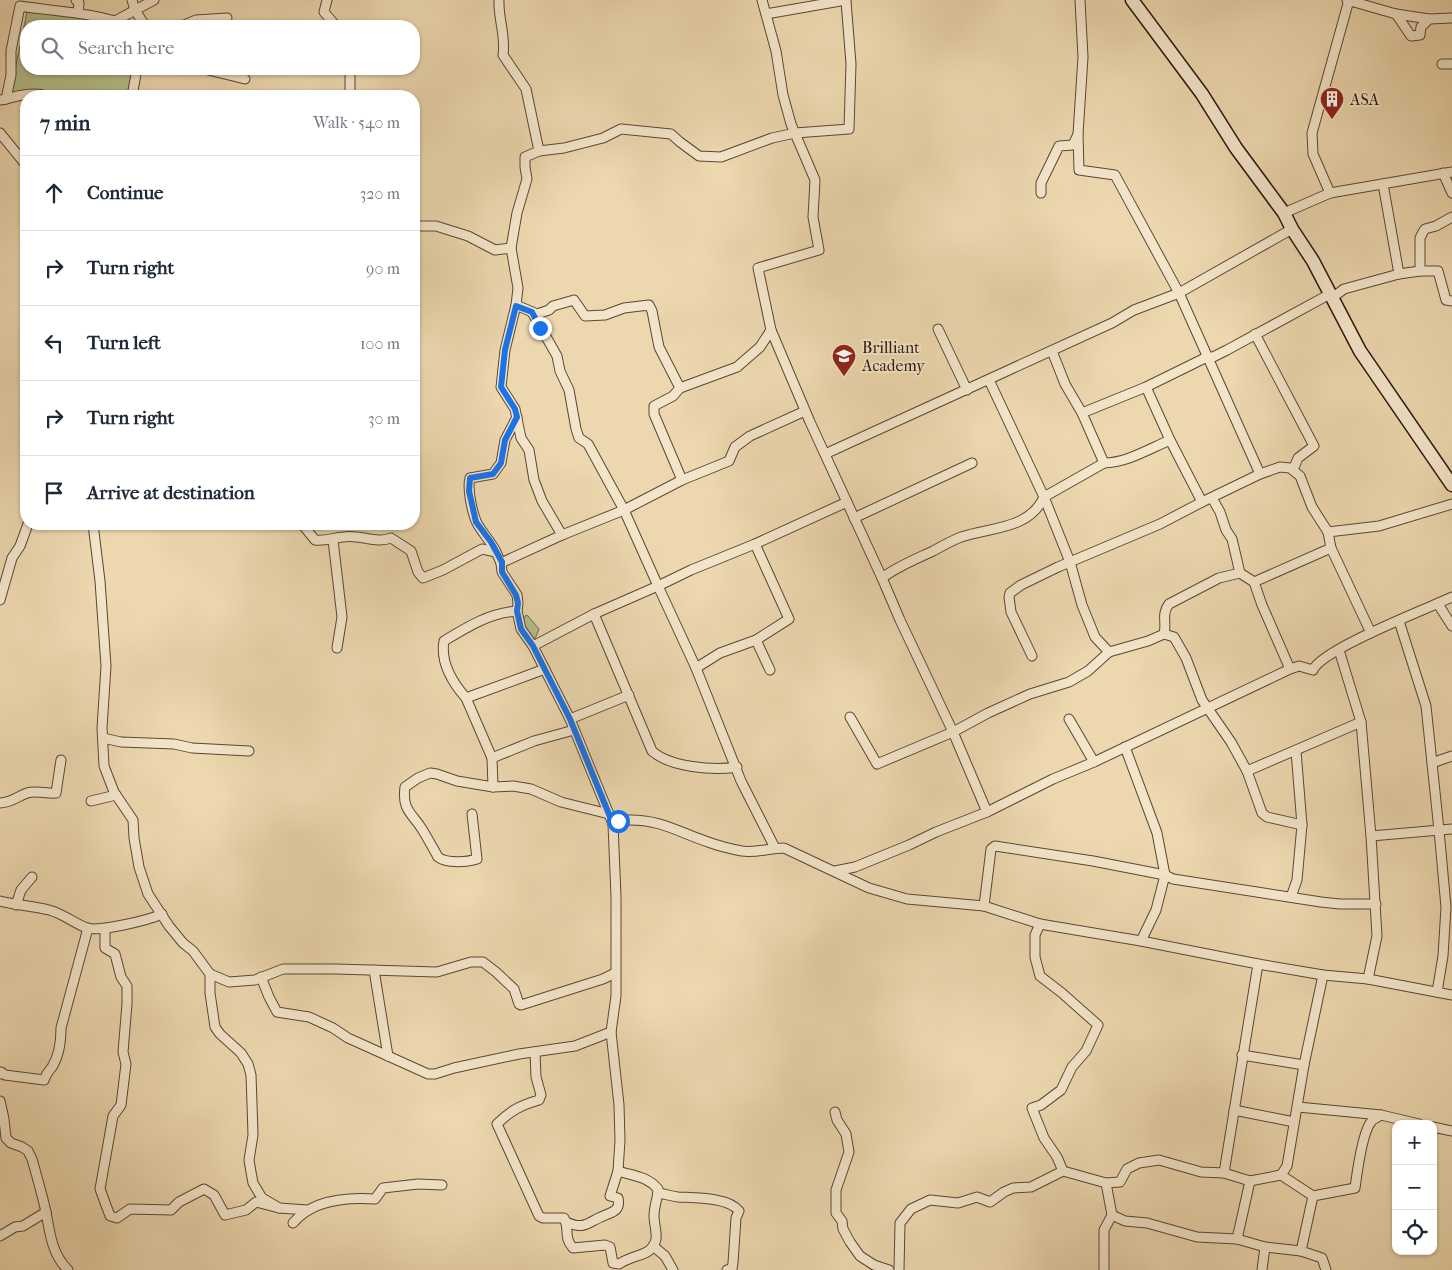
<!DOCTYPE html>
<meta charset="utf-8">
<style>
:root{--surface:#fff;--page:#f2f2f3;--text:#1f2937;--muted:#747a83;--line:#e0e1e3}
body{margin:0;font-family:"IM FELL French Canon",serif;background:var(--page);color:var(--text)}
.controls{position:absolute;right:15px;bottom:15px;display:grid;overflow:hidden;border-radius:10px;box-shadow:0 1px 4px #0004}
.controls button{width:45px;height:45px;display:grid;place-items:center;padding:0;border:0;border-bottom:1px solid var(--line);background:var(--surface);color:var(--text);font:25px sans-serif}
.stop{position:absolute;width:15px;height:15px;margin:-11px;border:4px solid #1a73e8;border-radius:50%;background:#fff}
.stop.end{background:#1a73e8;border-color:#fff;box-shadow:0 1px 5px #0008}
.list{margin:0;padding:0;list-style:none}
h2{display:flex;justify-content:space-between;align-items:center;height:65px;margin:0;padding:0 20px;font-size:21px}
h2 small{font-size:16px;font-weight:400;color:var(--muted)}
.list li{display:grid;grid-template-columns:32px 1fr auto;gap:15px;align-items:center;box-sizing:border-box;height:75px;padding:0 20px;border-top:1px solid var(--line)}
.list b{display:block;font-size:19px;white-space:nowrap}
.list em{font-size:16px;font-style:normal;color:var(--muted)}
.icon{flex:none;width:28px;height:28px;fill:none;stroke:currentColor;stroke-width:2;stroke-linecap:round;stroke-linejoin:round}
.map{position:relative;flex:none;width:1452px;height:1270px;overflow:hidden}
.search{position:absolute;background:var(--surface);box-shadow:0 1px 4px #0004;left:20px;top:20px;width:400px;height:55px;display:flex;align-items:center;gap:12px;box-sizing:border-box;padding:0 18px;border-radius:20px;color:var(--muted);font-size:19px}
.panel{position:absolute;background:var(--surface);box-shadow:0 1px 4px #0004;left:20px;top:90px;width:400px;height:440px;border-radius:20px}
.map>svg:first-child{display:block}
</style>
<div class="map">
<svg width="1452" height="1270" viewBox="0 0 1452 1270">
<rect width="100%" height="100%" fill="#ecd7ae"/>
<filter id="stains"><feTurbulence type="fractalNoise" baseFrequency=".004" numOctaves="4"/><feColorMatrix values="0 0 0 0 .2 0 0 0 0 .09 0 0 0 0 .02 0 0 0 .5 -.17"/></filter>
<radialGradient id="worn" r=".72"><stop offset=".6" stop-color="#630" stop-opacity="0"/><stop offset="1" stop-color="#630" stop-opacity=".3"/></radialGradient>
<g fill="#b5bf8c" stroke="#706a4c">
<polygon points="36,11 83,16 117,26 26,26 26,69 136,69 130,96 48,96 10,94 27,12"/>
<polygon points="526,615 528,616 539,629 535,639 528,636 521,624"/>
</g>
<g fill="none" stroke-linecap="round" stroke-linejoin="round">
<defs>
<g id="street">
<polyline points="76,0 79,3 78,13"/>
<polyline points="132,0 135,10 145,26"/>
<polyline points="327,0 324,12 336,26"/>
<path d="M499 0C498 19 506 35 503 55L526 89 539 151 525 157V167L527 179 517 213 511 248 518 288 516 305 505 350 501 387 515 409 521 438 529 450 534 480 542 501 562 535 624 510 658 586 594 614 533 646"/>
<polyline points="762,0 776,51 783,95 791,124 815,180 813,217 819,250 758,268 771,330 810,422 882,578 900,620 953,732 987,812"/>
<polyline points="1347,0 1396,14 1429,19 1452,18"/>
<polyline points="766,14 846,0"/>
<polyline points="1396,14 1411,36 1420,35 1421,27 1429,19"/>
<polyline points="115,21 154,0"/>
<polyline points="182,26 196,20 227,18"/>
<polyline points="1442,64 1452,64"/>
<polyline points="204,69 245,79"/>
<polyline points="350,69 350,96"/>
<polyline points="132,96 137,69"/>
<path d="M6 99C20 95 33 92 47 96"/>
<path d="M0 100 6 99 11 75V51L20 6C59 12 92 12 130 26"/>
<polyline points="0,133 26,165"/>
<polyline points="1078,134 1079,170 1115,175 1179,293 1260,474"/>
<polyline points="539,151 564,148 603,138 621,129 671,134 680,142 699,156 721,157 772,138 795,133 849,129 851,64 846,1"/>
<polyline points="1443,173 1452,193"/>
<polyline points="1383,184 1399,274 1420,271 1438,271 1446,300 1452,301"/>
<polyline points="1041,193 1041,183 1059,146 1073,145 1078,134 1083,57 1080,0"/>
<polyline points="1330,193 1313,154 1312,133 1349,0"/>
<polyline points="1284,213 1330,193 1452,172"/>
<polyline points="414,224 420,226 436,226 468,236 495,250 511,248"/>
<polyline points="1420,271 1420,238 1423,232 1425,229 1436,226 1452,217"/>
<polyline points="1332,298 1344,289 1399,274"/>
<polyline points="516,305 537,314 549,310 553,306 574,300 585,316 605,315 624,308 649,305 652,311 659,347 680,388 673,396 654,406 654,414 682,480"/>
<polyline points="532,312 557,356 560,371 569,390 576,429 579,438 588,444 624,510 682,480 729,461 735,447 750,436 805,411"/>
<polyline points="938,329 967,390"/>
<polyline points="1255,334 1314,446 1298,458 1293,470"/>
<path d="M1052 351 1065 384 1082 413 1104 463C1126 463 1149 449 1170 440"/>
<polyline points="989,380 1044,497 1070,562 1082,605 1095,637 1109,652"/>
<polyline points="1146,387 1170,440 1202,502"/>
<polyline points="680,388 737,367 760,347 771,330"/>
<polyline points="1082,413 1146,387 1207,357 1213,357 1227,350 1330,294"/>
<polyline points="825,454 1112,323 1134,310 1179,293 1292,229"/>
<polyline points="1212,498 1220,512 1226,530 1232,539 1240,573 1254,582 1331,548 1328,532 1379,526 1452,504"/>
<polyline points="854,518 972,463"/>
<polyline points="93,524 100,581 106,666 102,728 104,766 114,792 133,820 134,838 139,867 148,894 169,926 183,943 193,951 210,974 210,993 215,1027 220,1034 241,1053 248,1064 251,1075 252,1104 253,1135 249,1160 251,1172 253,1183 262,1198 279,1208"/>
<path d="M302 524 315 540C326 541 333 538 343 537 360 534 376 544 391 538L411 551 418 572 423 578 443 570 482 549 496 552 501 563 502 572 517 595 518 603 517 611 521 629 533 646 570 719 613 824 616 897V996L611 1032 619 1105 620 1140 618 1171 610 1196 618 1198C621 1212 611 1212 601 1217 587 1223 584 1230 566 1222"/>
<polyline points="333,540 342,617 337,648"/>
<polyline points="1331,548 1371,633"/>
<path d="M496 552C491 541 481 532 476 521 472 511 467 488 470 478L493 474 501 463 505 440 517 417"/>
<polyline points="501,563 562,535"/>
<path d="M882 578C898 566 916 559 933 551 942 546 951 541 961 537 990 527 1029 530 1044 497L1104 463"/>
<polyline points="1254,582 1262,605 1290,669"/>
<polyline points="0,600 12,558 20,546 28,524"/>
<polyline points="1438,604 1452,626"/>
<path d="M517 611C489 613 467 627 444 641 440 663 452 682 466 698L545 669"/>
<path d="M594 614 652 751C670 767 713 771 737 767"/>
<polyline points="1399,621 1426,706 1439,830 1446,907 1443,956 1437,992"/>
<polyline points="1164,634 1174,637 1186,658 1202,700 1231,742 1247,771 1262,813 1267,817 1302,825 1297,880 1291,897"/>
<polyline points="756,640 770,670"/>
<polyline points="1339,650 1361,722 1371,836 1377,936 1368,979"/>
<polyline points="1032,656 1011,612 1009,597 1010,593 1021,585 1058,567 1160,524 1202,502 1260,474 1280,467 1290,468 1300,476 1312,507 1328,532"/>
<polyline points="696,668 720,653 756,640 789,619 755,544"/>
<polyline points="466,698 492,758"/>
<path d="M850 717 877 764 953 732 988 713 1030 694 1069 682 1088 671 1109 652 1148 641 1164 634C1167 623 1161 614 1169 604L1219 578 1240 573"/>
<polyline points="570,719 629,695"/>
<polyline points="1069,719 1094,762"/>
<polyline points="103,738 121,742 174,744 192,748 249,751"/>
<polyline points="1125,747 1157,833 1165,875 1156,910 1141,941"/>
<polyline points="1296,751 1302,825"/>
<polyline points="1432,763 1452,756"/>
<polyline points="1247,771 1361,722"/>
<polyline points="493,787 492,758 534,741 574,730"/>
<polyline points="91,801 116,795"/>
<path d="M0 803C13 802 16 797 27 793 36 790 47 794 56 793L61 760"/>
<path d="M472 814 477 859C468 862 447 864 438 857 433 848 428 839 422 829 411 812 402 810 405 787L418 778 430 773 437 774 457 781 493 787 513 786 531 789 561 802 609 814"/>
<path d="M613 824C617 820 621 821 627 820 660 819 678 832 708 842 719 846 731 849 742 851 757 853 770 848 784 848L869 888 907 899 984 906 1040 924 1141 941 1258 964 1323 975 1368 979 1452 995"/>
<polyline points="1371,836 1452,829"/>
<polyline points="775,848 741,781 696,668 658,586 691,570 755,544 847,502"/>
<path d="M835 871 855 867 909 845 936 832 987 812 1053 779 1094 762 1290 669 1299 666 1313 670C1322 649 1427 609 1452 597"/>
<path d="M0 901C16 905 33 906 49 910 64 914 75 924 87 928 100 932 149 920 162 914"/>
<polyline points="16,905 21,890 32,877"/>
<polyline points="984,906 991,849 995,846 1093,861 1165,875 1173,879 1321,902 1340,904 1376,904"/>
<polyline points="1040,924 1035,935 1035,957 1040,976 1062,993 1098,1025 1086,1051 1072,1067 1061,1090 1041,1105 1032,1108 1044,1138 1057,1157 1063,1171 1106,1183 1112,1215 1125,1221 1147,1223 1197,1237 1237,1239 1250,1181 1281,1175 1287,1166 1304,1065 1323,975"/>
<polyline points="105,929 105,948 115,954 121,977 127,986 127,1004 123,1052 126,1064 121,1105 113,1116 100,1189 110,1216 117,1218 130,1209 171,1210 179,1202 204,1189 214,1195 225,1215 246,1210 256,1202 279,1208 307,1210"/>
<polyline points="374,970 388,1056"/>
<polyline points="210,974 229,982 255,980 283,969 336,969 437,972 471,962 483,962 496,972 514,989 519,1004 521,1005 603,979 615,973"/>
<polyline points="261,977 269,997 277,1012 309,1017 333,1028 348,1038 428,1074 435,1074 454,1068 519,1054 575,1046 611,1032"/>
<path d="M535 1052 536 1077 541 1095 539 1100C521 1105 510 1111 497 1124L539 1216 543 1218H564C570 1229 563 1237 573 1248L605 1245 610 1247 613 1263 619 1264C622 1262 626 1260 629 1259 640 1254 653 1254 656 1239 657 1232 654 1223 654 1216 654 1206 658 1198 658 1189 647 1176 633 1176 618 1171"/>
<polyline points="1242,1055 1304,1065"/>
<path d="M0 1074 1 1072 5 1075 44 1080C46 1074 48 1072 52 1067 59 1056 61 1040 61 1028L88 928"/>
<path d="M0 1101 4 1119 6 1138 11 1143 22 1147 28 1151 32 1159C37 1177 42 1194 46 1212 50 1234 52 1254 68 1270"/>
<polyline points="1298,1107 1381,1115 1419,1124"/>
<polyline points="1234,1110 1294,1122"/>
<polyline points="835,1112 837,1120 846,1134 849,1152 836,1190 836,1213 842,1221 843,1229 850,1242 860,1256 874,1265 889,1270"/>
<polyline points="1433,1127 1452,1131"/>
<polyline points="1224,1173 1258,964"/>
<polyline points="1281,1175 1313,1196"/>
<polyline points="1106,1183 1120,1182 1127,1169 1139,1163 1159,1160 1201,1172 1224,1173 1250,1181"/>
<path d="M658 1193C665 1194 671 1196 678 1197 694 1198 728 1197 739 1211L736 1218 733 1263 732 1269 727 1270"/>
<path d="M293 1223C313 1199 347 1197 375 1199L383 1188 418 1184 442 1185"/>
<polyline points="0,1236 15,1227 23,1226 46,1212"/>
<polyline points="1237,1239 1265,1247 1262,1270"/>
<polyline points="653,1246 665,1256 673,1270"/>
<polyline points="1265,1247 1301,1251"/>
<polyline points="899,1270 900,1223 911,1209 930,1200 958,1203 977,1197 990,1202 1004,1192 1013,1188 1031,1187 1063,1171"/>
<polyline points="1104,1270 1104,1230 1112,1215"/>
<path d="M1326 1270 1322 1258 1301 1251 1313 1196 1355 1188C1357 1173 1362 1133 1371 1122 1373 1119 1378 1117 1381 1115"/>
</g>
<polyline id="secondary" points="1132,0 1202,94 1236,148 1284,213 1292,229 1313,261 1360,351 1452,485"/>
</defs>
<use href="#street" stroke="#5c4634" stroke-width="11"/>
<use href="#secondary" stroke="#2c160b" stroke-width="15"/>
<use href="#street" stroke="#f3e5ca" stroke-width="9"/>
<use href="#secondary" stroke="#f3e5ca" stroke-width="12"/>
</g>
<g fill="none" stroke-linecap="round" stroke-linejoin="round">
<polyline stroke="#1a73e8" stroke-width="6" points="540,328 532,312 516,306 505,350 501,387 515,409 517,417 505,440 501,463 493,474 470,478 469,491 476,522 491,542 502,562 502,572 516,595 518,603 517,611 521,629 533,646 570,719 613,824 615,821 618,821"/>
</g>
<defs>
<symbol id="building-pin" viewBox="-11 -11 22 30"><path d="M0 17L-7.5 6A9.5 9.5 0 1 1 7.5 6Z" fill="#8f2418" stroke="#f3e5ca"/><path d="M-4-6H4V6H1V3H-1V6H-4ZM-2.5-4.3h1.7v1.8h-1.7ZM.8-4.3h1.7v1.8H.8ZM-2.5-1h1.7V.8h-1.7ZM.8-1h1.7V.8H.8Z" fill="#fff"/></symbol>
<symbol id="school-pin" viewBox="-11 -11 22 30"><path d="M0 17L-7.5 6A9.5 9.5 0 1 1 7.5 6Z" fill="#8f2418" stroke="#f3e5ca"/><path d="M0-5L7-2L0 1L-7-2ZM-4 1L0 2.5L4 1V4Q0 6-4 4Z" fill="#fff"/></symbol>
</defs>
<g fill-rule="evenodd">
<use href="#building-pin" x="1318" y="85" width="28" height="38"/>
<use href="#school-pin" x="830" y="342" width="28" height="38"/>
</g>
<g text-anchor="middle" stroke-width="4" stroke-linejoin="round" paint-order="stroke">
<g font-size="16" fill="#2c160b" stroke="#f3e5ca" text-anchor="start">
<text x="1350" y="105">ASA</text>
<text x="862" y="353">Brilliant<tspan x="862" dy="18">Academy</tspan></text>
</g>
</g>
<rect width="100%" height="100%" filter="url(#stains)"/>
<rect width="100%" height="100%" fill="url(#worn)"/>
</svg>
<div class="controls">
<button>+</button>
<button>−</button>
<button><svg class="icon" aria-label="locate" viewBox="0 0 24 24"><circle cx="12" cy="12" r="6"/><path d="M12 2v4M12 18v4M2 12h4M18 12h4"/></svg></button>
</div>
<div class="stop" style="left:618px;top:821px"></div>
<div class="stop end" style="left:540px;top:328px"></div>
<div class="search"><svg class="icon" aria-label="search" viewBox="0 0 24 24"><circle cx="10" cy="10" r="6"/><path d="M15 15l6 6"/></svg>Search here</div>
<section class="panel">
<h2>7 min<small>Walk · 540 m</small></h2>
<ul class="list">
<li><svg class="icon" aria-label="ahead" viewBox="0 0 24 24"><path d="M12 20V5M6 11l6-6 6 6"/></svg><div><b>Continue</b></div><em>320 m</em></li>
<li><svg class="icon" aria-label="right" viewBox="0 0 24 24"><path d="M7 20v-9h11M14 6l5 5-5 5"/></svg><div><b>Turn right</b></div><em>90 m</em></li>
<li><svg class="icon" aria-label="left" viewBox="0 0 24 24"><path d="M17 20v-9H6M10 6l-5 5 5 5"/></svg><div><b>Turn left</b></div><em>100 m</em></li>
<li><svg class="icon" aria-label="right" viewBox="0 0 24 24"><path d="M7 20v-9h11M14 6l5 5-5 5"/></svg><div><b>Turn right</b></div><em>30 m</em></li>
<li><svg class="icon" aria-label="arrive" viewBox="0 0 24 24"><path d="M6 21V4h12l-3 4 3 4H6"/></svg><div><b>Arrive at destination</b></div></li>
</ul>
</section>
</div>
